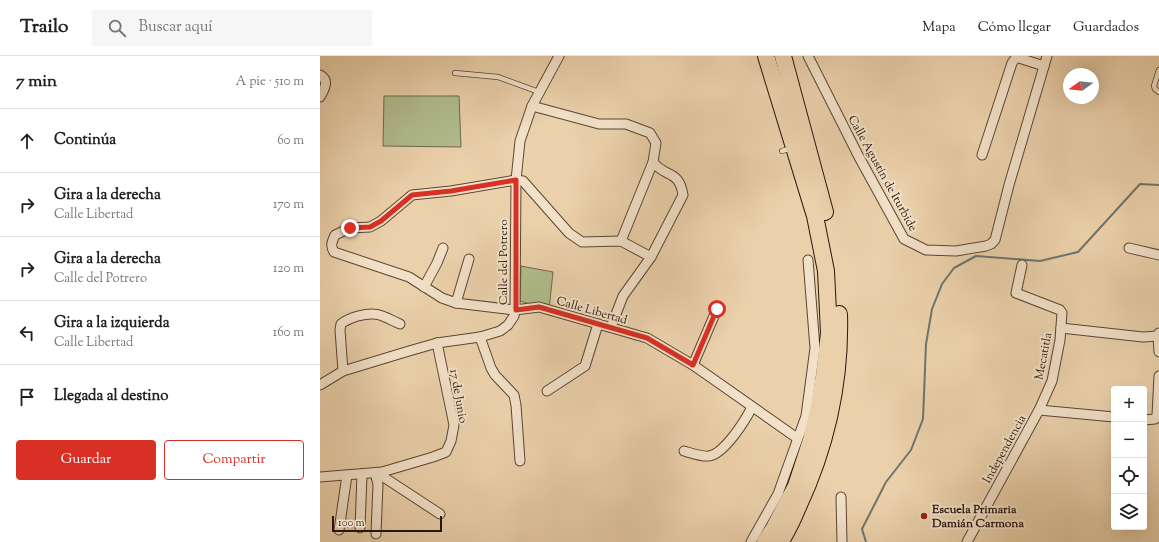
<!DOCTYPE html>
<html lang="es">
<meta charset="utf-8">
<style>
:root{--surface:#fff;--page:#f6f6f6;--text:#202124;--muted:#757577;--line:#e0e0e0;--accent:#d93025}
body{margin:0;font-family:"Sorts Mill Goudy",serif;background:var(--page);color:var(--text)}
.controls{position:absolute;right:12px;bottom:12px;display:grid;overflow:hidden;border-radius:4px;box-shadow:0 4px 16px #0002}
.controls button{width:36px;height:36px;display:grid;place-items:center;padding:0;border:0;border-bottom:1px solid var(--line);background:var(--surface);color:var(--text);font:20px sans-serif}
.compass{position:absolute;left:743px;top:12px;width:36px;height:36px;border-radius:50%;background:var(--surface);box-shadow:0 4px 16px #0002;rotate:255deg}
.scale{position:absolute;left:12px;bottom:10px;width:110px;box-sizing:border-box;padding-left:4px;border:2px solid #29170e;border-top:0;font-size:11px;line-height:14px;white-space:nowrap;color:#29170e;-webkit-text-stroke:3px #f2e1c8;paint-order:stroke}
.stop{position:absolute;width:12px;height:12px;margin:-9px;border:3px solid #d93025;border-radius:50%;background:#fff}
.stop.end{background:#d93025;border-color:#fff;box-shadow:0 1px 4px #0008}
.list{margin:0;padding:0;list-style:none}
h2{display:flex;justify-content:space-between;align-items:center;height:52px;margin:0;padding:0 16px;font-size:17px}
h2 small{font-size:13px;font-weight:400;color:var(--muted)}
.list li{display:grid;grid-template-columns:26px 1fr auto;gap:12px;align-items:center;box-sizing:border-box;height:64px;padding:0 16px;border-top:1px solid var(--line)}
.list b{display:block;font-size:15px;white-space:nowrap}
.list p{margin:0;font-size:13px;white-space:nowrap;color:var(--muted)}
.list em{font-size:13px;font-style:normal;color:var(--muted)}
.actions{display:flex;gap:8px;padding:12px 16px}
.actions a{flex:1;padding:9px 0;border:1px solid var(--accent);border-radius:4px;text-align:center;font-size:14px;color:var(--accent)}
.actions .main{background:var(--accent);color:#fff}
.icon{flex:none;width:22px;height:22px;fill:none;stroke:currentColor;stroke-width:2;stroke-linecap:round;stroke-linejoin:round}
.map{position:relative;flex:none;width:839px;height:486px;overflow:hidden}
header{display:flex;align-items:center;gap:24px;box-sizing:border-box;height:56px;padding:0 20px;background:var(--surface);border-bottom:1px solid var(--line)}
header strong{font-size:19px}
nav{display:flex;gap:22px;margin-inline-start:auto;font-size:14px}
.search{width:280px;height:36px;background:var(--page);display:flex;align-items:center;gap:10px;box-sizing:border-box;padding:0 14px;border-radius:4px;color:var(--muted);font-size:15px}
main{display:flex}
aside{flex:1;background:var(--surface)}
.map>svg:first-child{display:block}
</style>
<header>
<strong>Trailo</strong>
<div class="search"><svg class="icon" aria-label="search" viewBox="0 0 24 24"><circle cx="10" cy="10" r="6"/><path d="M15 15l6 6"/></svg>Buscar aquí</div>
<nav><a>Mapa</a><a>Cómo llegar</a><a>Guardados</a></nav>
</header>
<main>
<aside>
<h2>7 min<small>A pie · 510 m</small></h2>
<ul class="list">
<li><svg class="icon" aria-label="ahead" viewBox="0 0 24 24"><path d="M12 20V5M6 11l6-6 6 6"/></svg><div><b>Continúa</b></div><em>60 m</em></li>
<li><svg class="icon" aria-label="right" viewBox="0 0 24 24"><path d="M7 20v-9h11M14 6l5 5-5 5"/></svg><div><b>Gira a la derecha</b><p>Calle Libertad</p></div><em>170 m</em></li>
<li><svg class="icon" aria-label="right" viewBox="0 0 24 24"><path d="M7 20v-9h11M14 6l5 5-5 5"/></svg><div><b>Gira a la derecha</b><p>Calle del Potrero</p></div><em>120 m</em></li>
<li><svg class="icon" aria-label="left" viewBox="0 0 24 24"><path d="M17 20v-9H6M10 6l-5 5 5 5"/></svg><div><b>Gira a la izquierda</b><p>Calle Libertad</p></div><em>160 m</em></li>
<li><svg class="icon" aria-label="arrive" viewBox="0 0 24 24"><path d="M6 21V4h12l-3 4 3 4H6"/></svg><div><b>Llegada al destino</b></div></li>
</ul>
<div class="actions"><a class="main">Guardar</a><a>Compartir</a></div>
</aside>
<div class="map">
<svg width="839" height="486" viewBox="0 0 839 486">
<rect width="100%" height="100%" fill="#ebd1ab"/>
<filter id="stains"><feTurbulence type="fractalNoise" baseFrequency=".005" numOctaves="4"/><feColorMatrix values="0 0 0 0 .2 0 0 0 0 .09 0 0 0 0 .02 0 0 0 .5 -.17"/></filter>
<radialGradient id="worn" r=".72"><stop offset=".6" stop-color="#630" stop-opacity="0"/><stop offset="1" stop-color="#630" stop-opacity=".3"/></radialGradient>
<g fill="#b1bd8e" stroke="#6d6a4e">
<polygon points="64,40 139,40 141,91 63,90"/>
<polygon points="201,210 233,216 229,254 200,245"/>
</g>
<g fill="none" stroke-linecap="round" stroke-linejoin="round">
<polyline stroke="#6c766f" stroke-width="2" points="546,486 542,473 566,426 591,394 603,363 606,288 612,253 622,228 634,212 656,200 720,205 758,196 820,128 839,129"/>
<defs>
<g id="service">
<polyline points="839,14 834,30 835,33 839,36"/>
<polyline points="135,17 178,21 219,36"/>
<polyline points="462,95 472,92"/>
</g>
<g id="minor">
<polyline points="488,0 539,101 584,183 606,194 636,195 666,190 671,188 675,184 689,129 727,0"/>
<path d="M0 19C10 24 4 34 0 41"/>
<path d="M212 50 279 68H306L330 77 336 87 333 106C345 122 359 113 363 139L331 201 303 240 291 271"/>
<polyline points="662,99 692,7 695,3 699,2 724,10"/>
<polyline points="301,185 333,106"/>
<polyline points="809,192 839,199"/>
<path d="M331 201 301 185 262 186 249 177 203 125 196 124 131 135 92 139 61 165 50 171 30 172 15 179C12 186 10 189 14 196L89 221 122 242 136 247 195 254 219 251 327 282 373 309 477 382"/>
<polyline points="104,231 117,207 123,192"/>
<polyline points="136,247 149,203"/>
<polyline points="741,272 823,281 838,280"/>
<polyline points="839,277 838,280 839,296"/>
<polyline points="160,281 171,312 175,319 194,339 196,349 200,405"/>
<polyline points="373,309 397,253"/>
<path d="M23 315 20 274 21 268C26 264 31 262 38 260 58 255 62 260 80 268"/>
<polyline points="0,329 23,315 89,295 117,287 160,281 180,275 188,269 194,260 195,254 196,124 200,85 212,50 239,0"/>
<polyline points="227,335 265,310 278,268"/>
<polyline points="719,354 794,361"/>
<polyline points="824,364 835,363 837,359 839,320"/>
<path d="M364 395C371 397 382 401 389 400 404 398 425 365 432 351"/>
<polyline points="62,416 65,422 120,458"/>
<polyline points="55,417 58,428 56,478"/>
<polyline points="0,421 62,416 113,401 126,396 131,385 134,369 117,287"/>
<polyline points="521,441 522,486"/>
<polyline points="40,472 42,418"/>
<polyline points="19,474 27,419"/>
<polyline points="431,486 458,438 486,360 495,292 488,204"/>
<polyline points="647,486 719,354 732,325 740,284 742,257 740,254 696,237 702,209"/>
</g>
<g id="motorway">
<polyline points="463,0 505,156"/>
<polyline points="445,486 454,472 476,430 491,384 499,350 504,319 509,277 506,215 495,160 446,0"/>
<path d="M460 486C468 475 473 463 478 451 506 391 521 325 519 258"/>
</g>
</defs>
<use href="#service" stroke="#5a4635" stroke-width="6"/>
<use href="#minor" stroke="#5a4635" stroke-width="11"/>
<use href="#motorway" stroke="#29170e" stroke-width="18"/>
<use href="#service" stroke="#f2e1c8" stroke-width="4.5"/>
<use href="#minor" stroke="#f2e1c8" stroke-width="9"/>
<use href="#motorway" stroke="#ebd1ab" stroke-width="16"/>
</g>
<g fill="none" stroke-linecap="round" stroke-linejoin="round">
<polyline stroke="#d93025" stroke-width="5" points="30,172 50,171 61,165 92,139 131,135 196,124 196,254 219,251 327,282 373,309 397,253"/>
</g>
<circle fill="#8f2418" stroke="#f2e1c8" stroke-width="1.5" cx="604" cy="460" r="4"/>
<g text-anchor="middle" stroke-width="4" stroke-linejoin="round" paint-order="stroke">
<g font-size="12" fill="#29170e" stroke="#f2e1c8">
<text transform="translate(563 117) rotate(61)" y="4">Calle Agustín de Iturbide</text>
<text transform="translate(183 206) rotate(-90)" y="4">Calle del Potrero</text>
<text transform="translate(272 254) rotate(16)" y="4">Calle Libertad</text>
<text transform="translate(723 300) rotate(-79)" y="4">Mecatitla</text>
<text transform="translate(139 340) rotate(80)" y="4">17 de Junio</text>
<text transform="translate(684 393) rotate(-61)" y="4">Independencia</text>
</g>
<g font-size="12" font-weight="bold" fill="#29170e" stroke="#f2e1c8" text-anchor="start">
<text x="612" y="457">Escuela Primaria<tspan x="612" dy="14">Damián Carmona</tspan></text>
</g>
</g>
<rect width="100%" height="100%" filter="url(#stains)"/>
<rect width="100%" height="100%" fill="url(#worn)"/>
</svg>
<div class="controls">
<button>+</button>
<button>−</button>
<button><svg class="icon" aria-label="locate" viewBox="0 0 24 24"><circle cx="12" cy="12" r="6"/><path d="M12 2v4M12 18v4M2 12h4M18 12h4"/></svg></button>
<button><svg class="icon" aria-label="layers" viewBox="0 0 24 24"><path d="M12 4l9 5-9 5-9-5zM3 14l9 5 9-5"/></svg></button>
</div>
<svg class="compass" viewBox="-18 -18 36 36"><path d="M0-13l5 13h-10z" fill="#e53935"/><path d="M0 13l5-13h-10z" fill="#757577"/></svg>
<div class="scale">100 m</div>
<div class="stop" style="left:397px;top:253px"></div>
<div class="stop end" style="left:30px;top:172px"></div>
</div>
</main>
